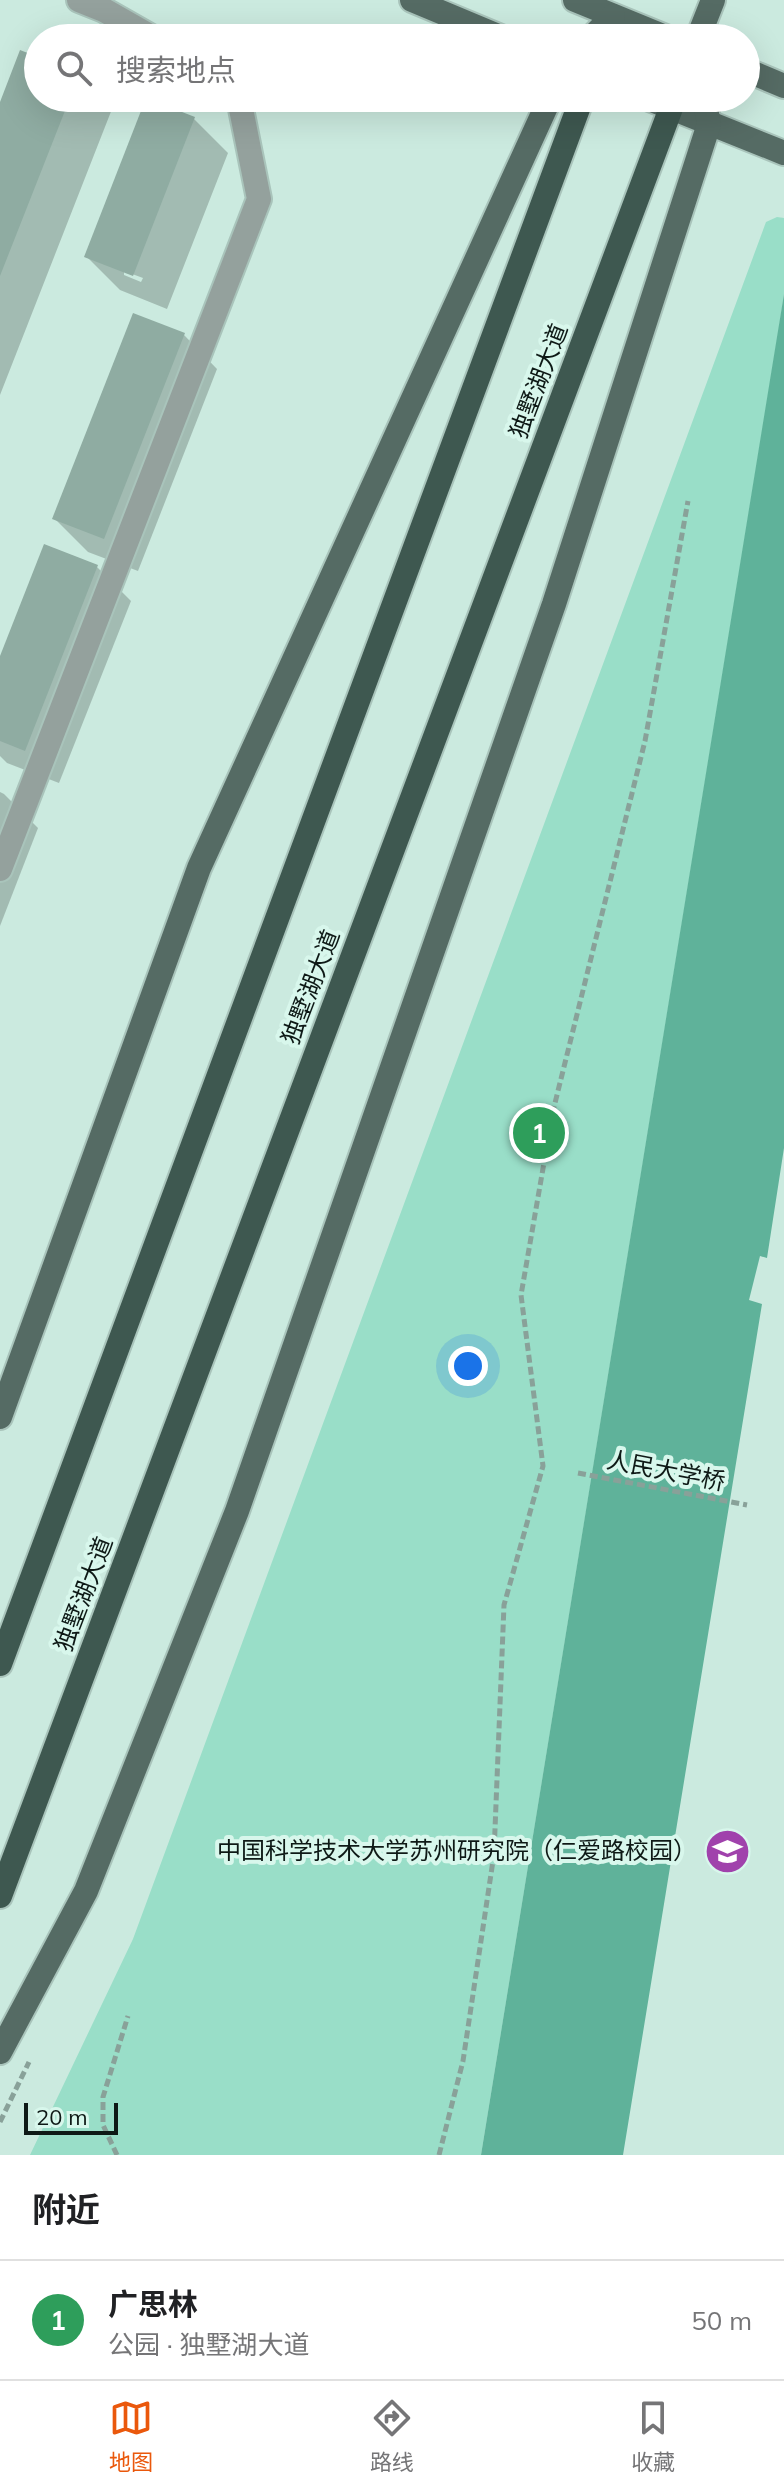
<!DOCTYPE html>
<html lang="zh">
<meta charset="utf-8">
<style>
:root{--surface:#fff;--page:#f2f2f2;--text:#202124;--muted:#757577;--line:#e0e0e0;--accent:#ea580c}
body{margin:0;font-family:Mulish,"Noto Sans SC",sans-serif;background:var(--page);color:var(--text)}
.scale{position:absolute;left:24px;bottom:20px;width:94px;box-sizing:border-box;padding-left:8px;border:4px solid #0e1916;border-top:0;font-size:22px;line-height:28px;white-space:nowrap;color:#0e1916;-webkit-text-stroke:6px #d8f7ec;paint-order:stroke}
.you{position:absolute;left:468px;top:1366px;width:28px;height:28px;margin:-20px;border:6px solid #fff;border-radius:50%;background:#1a73e8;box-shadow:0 0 0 12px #1a73e833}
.badge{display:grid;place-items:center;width:52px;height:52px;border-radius:50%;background:var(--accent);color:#fff;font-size:26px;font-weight:700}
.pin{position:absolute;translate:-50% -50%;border:4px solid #fff;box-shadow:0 2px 8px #0006}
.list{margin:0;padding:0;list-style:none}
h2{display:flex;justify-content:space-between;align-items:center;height:104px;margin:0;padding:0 32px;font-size:34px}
h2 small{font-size:26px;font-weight:400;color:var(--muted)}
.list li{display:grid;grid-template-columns:52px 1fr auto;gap:24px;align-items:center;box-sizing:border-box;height:120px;padding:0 32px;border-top:2px solid var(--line)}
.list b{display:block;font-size:30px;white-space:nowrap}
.list p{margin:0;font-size:26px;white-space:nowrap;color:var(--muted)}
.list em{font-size:26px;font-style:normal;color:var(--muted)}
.icon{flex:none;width:44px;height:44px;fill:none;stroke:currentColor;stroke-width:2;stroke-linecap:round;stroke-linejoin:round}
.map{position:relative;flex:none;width:784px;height:2155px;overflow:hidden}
.search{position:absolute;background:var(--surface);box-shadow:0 8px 32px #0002;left:24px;right:24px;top:24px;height:88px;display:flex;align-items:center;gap:20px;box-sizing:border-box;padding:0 28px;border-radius:44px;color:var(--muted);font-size:30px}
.sheet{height:224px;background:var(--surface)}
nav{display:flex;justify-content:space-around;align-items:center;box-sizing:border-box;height:112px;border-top:2px solid var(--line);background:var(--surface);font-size:22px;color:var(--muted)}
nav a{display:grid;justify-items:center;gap:4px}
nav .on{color:var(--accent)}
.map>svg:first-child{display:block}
</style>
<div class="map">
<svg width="784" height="2155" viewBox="0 0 784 2155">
<rect width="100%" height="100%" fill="#cbeadf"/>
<polygon fill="#99dec8" points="777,217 784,218 784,294 779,328 481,2155 30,2155 133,1939 766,222"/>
<polygon fill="#5fb29a" points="784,294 784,1148 767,1258 760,1256 749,1300 762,1304 623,2155 481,2155"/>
<g fill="#0003" fill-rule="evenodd">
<polygon points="38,59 38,98 101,98 112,109 0,395 0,107"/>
<path d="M194 119 228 153 167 309 120 290 86 256ZM124 271 143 278 141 282 124 275Z"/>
<polygon points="184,335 217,369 138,571 88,552 54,518"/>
<polygon points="97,567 131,601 59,783 7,763 0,756 0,662"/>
<polygon points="0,792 4,794 38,828 0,926"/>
</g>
<g fill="#8faca2">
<polygon points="20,50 38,57 38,98 70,98 0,276 0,102"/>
<polygon points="146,98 195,117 133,276 84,257"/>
<polygon points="133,313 185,333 104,539 52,519"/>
<polygon points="44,544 98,565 25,751 0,741 0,656"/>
</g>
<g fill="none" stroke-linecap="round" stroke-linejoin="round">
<defs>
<g id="street">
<polyline points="79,0 104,10 153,38"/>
<polyline points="0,869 259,199 240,104 232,98"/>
</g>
<g id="primary">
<polyline points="412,0 503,38"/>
<polyline points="575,0 668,38"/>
<polyline points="591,38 613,16"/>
<polyline points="698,38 713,0"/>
<polyline points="746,70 784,86"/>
<polyline points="647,98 784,153"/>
<polyline points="0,1417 199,868 550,98"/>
<polyline points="0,2052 86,1891 237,1511 554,604 709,124 704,98"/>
</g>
<g id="highway">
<polyline points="0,1664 582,98"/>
<polyline points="0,1896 671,108"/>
</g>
</defs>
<use href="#street" stroke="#a9c4bb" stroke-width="28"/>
<use href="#primary" stroke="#a9c4bb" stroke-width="28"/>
<use href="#highway" stroke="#a9c4bb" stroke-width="28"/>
<g stroke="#89a199" stroke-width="5" stroke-dasharray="8 4" stroke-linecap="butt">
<polyline points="578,1473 747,1505"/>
<polyline points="0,2122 29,2062"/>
<polyline points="117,2155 103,2125 103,2097 128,2016"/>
<polyline points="439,2155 463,2061 494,1854 504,1605 543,1466 521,1295 553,1111 645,741 688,501"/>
</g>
<use href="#street" stroke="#94a19d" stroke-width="24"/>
<use href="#primary" stroke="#556b64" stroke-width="24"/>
<use href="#highway" stroke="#3e5850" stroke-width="24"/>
</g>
<defs>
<symbol id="university-disc" viewBox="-11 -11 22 22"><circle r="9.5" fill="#a042ac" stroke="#d8f7ec"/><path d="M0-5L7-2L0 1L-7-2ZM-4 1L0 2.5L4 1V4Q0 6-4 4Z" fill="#fff"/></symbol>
</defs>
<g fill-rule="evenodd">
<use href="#university-disc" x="702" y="1826" width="51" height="51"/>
</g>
<g text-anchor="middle" stroke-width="8" stroke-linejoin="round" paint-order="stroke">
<g font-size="24" fill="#0e1916" stroke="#d8f7ec">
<text transform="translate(539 381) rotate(-69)" y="8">独墅湖大道</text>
<text transform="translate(311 987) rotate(-69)" y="8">独墅湖大道</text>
<text transform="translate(666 1471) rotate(11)" y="8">人民大学桥</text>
<text transform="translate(84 1594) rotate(-69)" y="8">独墅湖大道</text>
</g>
<g font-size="24" fill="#0e1916" stroke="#d8f7ec" text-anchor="end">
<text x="697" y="1859">中国科学技术大学苏州研究院（仁爱路校园）</text>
</g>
</g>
</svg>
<div class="scale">20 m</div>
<div class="you"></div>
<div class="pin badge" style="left:539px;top:1133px;background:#2e9e5b">1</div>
<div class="search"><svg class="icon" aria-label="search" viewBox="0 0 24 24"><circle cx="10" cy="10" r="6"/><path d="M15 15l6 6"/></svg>搜索地点</div>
</div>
<section class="sheet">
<h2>附近<small></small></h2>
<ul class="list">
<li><span class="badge" style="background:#2e9e5b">1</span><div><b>广思林</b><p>公园 · 独墅湖大道</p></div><em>50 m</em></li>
</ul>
</section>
<nav>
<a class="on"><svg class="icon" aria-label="map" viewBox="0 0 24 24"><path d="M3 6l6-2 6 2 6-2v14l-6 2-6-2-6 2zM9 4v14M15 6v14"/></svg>地图</a>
<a><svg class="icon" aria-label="directions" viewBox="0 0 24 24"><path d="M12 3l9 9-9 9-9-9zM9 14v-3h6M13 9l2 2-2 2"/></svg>路线</a>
<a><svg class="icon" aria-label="saved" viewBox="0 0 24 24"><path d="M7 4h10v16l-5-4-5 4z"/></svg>收藏</a>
</nav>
